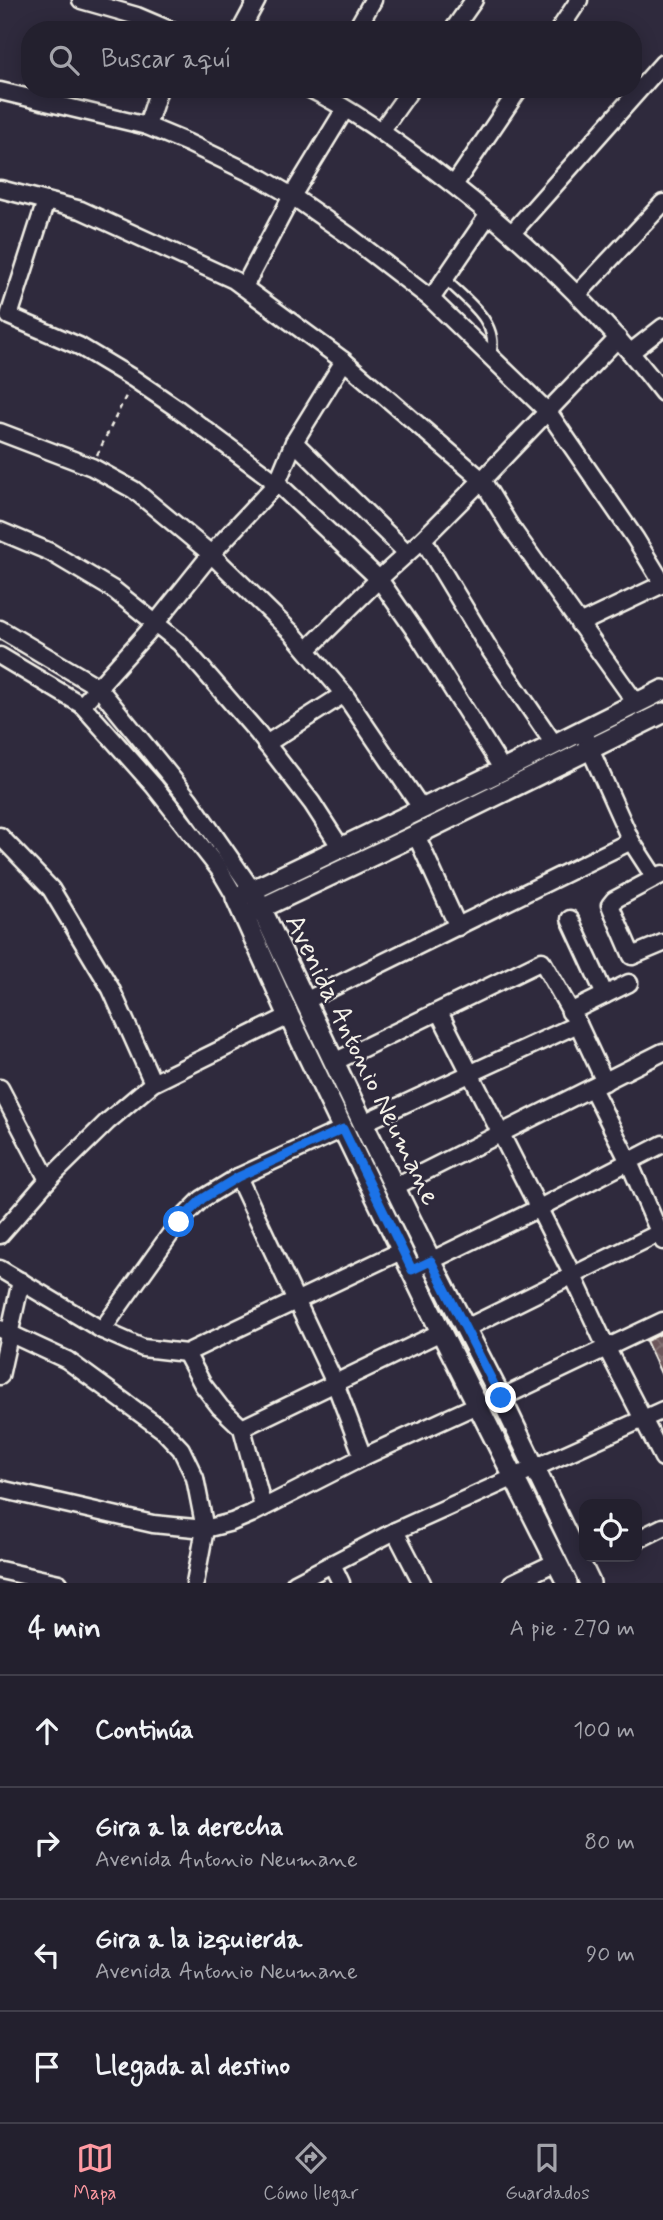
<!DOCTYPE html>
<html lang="es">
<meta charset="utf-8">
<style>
:root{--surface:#23202e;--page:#2b2836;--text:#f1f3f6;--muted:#a3a3aa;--line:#403e4a;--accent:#ff9aa2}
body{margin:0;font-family:Mynerve,sans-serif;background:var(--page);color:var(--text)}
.controls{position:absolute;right:21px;bottom:21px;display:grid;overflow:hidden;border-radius:14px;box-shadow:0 4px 18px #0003}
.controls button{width:63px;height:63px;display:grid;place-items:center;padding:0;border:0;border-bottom:2px solid var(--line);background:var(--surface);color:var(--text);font:35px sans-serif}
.stop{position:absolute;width:21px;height:21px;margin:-16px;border:5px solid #1a73e8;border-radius:50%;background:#fff}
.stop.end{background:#1a73e8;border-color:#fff;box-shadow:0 2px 7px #0008}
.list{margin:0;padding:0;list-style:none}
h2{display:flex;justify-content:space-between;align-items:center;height:91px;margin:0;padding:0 28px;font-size:30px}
h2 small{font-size:23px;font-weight:400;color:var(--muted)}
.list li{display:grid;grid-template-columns:46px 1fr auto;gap:21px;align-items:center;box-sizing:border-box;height:112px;padding:0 28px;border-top:2px solid var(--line)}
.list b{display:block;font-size:26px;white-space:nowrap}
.list p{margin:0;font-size:23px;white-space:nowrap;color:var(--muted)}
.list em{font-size:23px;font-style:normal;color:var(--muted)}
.icon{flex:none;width:38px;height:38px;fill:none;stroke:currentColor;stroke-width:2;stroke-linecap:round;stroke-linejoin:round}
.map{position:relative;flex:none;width:663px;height:1583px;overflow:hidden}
.search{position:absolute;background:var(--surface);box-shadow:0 4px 18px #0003;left:21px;right:21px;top:21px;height:77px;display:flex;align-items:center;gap:18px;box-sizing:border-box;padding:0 24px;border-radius:28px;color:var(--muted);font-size:26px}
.sheet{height:539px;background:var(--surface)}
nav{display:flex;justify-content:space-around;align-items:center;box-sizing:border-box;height:98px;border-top:2px solid var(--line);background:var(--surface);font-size:19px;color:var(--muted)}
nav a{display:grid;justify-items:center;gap:4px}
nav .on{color:var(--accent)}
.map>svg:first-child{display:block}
</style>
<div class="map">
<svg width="663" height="1583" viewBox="0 0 663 1583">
<defs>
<pattern id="building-cross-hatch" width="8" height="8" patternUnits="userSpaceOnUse" patternTransform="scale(1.75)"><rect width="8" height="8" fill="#6c575a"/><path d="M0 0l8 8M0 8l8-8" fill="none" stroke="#827072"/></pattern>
</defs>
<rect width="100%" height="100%" fill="#2f2a3d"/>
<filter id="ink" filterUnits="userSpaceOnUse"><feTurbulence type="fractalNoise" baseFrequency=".0143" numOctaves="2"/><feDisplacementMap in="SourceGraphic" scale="14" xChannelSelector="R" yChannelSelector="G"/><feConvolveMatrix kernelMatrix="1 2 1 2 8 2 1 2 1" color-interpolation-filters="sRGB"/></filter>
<g filter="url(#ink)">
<polygon fill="url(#building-cross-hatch)" stroke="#f4f1e8" stroke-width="2" points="663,1333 663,1378 646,1341"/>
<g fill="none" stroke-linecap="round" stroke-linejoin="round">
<defs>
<path id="service" d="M445 279C466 300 500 322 491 355"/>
<g id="minor">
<polyline points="81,0 137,16 170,30"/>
<polyline points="241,30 257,0"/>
<polyline points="356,30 373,0"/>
<polyline points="453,30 474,0"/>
<polyline points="559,30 579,0"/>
<path d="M310 89C353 110 392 139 430 167 517 233 597 307 663 393"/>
<polyline points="0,91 147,126 188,143 263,179 292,196 348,235 431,299 549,413 635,538 663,584"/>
<polyline points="147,126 159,89"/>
<polyline points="381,131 411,89"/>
<polyline points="454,185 519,89"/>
<polyline points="0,189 81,210 234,280 344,361 482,480 510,526 636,703"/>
<polyline points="46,201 9,316 79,346 134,379 175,407 277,483 379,579 420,638 503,770"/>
<polyline points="512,233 663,63"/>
<polyline points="244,287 292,196 345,109"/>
<polyline points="577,295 663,203"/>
<polyline points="431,299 489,214"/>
<polyline points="631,352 663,327"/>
<polyline points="0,432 92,467 134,490 211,554 293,634 344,694 422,809"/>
<polyline points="294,442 407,553"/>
<polyline points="0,531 50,552 114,590 180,643 258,733 312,803 341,848"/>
<polyline points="423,539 488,647 554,744"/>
<polyline points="579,624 663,584"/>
<polyline points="0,629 98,687 189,799 253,891"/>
<polyline points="307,650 379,579 423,539 482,480 618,338"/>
<polyline points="0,656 82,705 154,786 219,869 236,898"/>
<polyline points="82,705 155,624 211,554 277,483 294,442 344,361"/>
<polyline points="585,738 631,841 655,878 663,874"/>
<polyline points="266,744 344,694"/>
<polyline points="416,835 458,927"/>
<polyline points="0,836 51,889 111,989 153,1083"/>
<polyline points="655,878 614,900 610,905 632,956 663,943"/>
<polyline points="570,919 605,995"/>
<polyline points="305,1001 631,841"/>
<polyline points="439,1012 573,1276 607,1349 663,1458"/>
<polyline points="570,1012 629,983"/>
<polyline points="334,1062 542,961 578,1024 605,1082"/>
<polyline points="0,1088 48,1180"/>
<polyline points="592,1088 629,1162 663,1241"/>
<polyline points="363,1123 578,1024"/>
<polyline points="238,1177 335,1383 363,1457"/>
<polyline points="394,1187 663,1052"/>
<polyline points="0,1235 48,1180 107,1122 153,1083 289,1016"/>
<polyline points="0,1269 102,1330 179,1222 202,1199 238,1177 343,1129"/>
<polyline points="412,1270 539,1208 663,1144"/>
<polyline points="466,1328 663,1231"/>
<polyline points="0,1329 67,1360 163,1430 181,1449 195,1478 205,1529 195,1583"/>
<polyline points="102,1330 143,1348 186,1353 403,1250"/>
<polyline points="186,1353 203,1385 220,1407 242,1428 263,1507"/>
<polyline points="0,1376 21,1281"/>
<polyline points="501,1398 663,1321"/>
<polyline points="242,1428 441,1332"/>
<polyline points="0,1489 153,1524 205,1529 232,1522 251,1514 363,1457 479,1404"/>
<polyline points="395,1531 422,1583"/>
<polyline points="637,1540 663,1527"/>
<polyline points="332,1564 341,1583"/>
<polyline points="0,1570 59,1583"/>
<polyline points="295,1583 395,1531 663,1410"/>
<polyline points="512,1583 556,1562"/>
</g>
<g id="tertiary">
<polyline points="253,891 363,1123 431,1261 501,1398 590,1583"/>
<polyline points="249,914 416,835 663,713"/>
<polyline points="567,1583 441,1332 343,1129 289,1016 236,898 503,770 663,690"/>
</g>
</defs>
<use href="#service" stroke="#f4f1e8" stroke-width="13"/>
<use href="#minor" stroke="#f4f1e8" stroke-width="21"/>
<use href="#tertiary" stroke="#f4f1e8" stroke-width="24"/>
<polyline stroke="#f4f1e8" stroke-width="2.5" stroke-dasharray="5 5" stroke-linecap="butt" points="97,455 128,392"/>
<use href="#service" stroke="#2f2a3d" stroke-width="8"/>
<use href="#minor" stroke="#2f2a3d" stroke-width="16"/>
<use href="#tertiary" stroke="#2f2a3d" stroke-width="19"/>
</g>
</g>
<g fill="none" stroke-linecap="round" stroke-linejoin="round" filter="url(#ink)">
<polyline stroke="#1a73e8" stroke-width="9" points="179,1222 202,1199 238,1177 343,1129 412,1270 431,1261 501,1398"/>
</g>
<g text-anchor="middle" stroke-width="5" stroke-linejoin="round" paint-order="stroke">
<g font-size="28" fill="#f4f1e8" stroke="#2f2a3d">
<text transform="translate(364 1059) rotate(64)" y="10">Avenida Antonio Neumane</text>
</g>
</g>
</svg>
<div class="controls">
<button><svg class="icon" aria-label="locate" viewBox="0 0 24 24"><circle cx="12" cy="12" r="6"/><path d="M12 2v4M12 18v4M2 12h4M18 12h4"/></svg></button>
</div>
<div class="stop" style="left:179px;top:1222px"></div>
<div class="stop end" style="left:501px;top:1398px"></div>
<div class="search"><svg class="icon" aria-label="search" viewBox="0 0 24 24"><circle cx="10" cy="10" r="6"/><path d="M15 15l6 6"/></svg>Buscar aquí</div>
</div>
<section class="sheet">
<h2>4 min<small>A pie · 270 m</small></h2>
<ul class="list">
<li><svg class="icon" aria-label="ahead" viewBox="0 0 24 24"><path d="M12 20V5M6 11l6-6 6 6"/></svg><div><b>Continúa</b></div><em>100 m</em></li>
<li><svg class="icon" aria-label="right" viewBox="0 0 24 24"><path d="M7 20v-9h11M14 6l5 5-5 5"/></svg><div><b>Gira a la derecha</b><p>Avenida Antonio Neumane</p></div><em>80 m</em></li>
<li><svg class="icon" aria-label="left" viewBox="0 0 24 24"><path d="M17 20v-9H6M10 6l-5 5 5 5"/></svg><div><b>Gira a la izquierda</b><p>Avenida Antonio Neumane</p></div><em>90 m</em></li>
<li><svg class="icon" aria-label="arrive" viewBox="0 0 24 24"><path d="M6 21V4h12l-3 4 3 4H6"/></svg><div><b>Llegada al destino</b></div></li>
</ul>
</section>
<nav>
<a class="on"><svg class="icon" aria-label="map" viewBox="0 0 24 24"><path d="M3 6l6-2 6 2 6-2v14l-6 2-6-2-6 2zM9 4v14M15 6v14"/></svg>Mapa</a>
<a><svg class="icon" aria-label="directions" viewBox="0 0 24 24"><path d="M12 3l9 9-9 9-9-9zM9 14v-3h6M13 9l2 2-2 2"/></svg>Cómo llegar</a>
<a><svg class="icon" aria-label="saved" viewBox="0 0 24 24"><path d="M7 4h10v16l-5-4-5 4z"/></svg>Guardados</a>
</nav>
